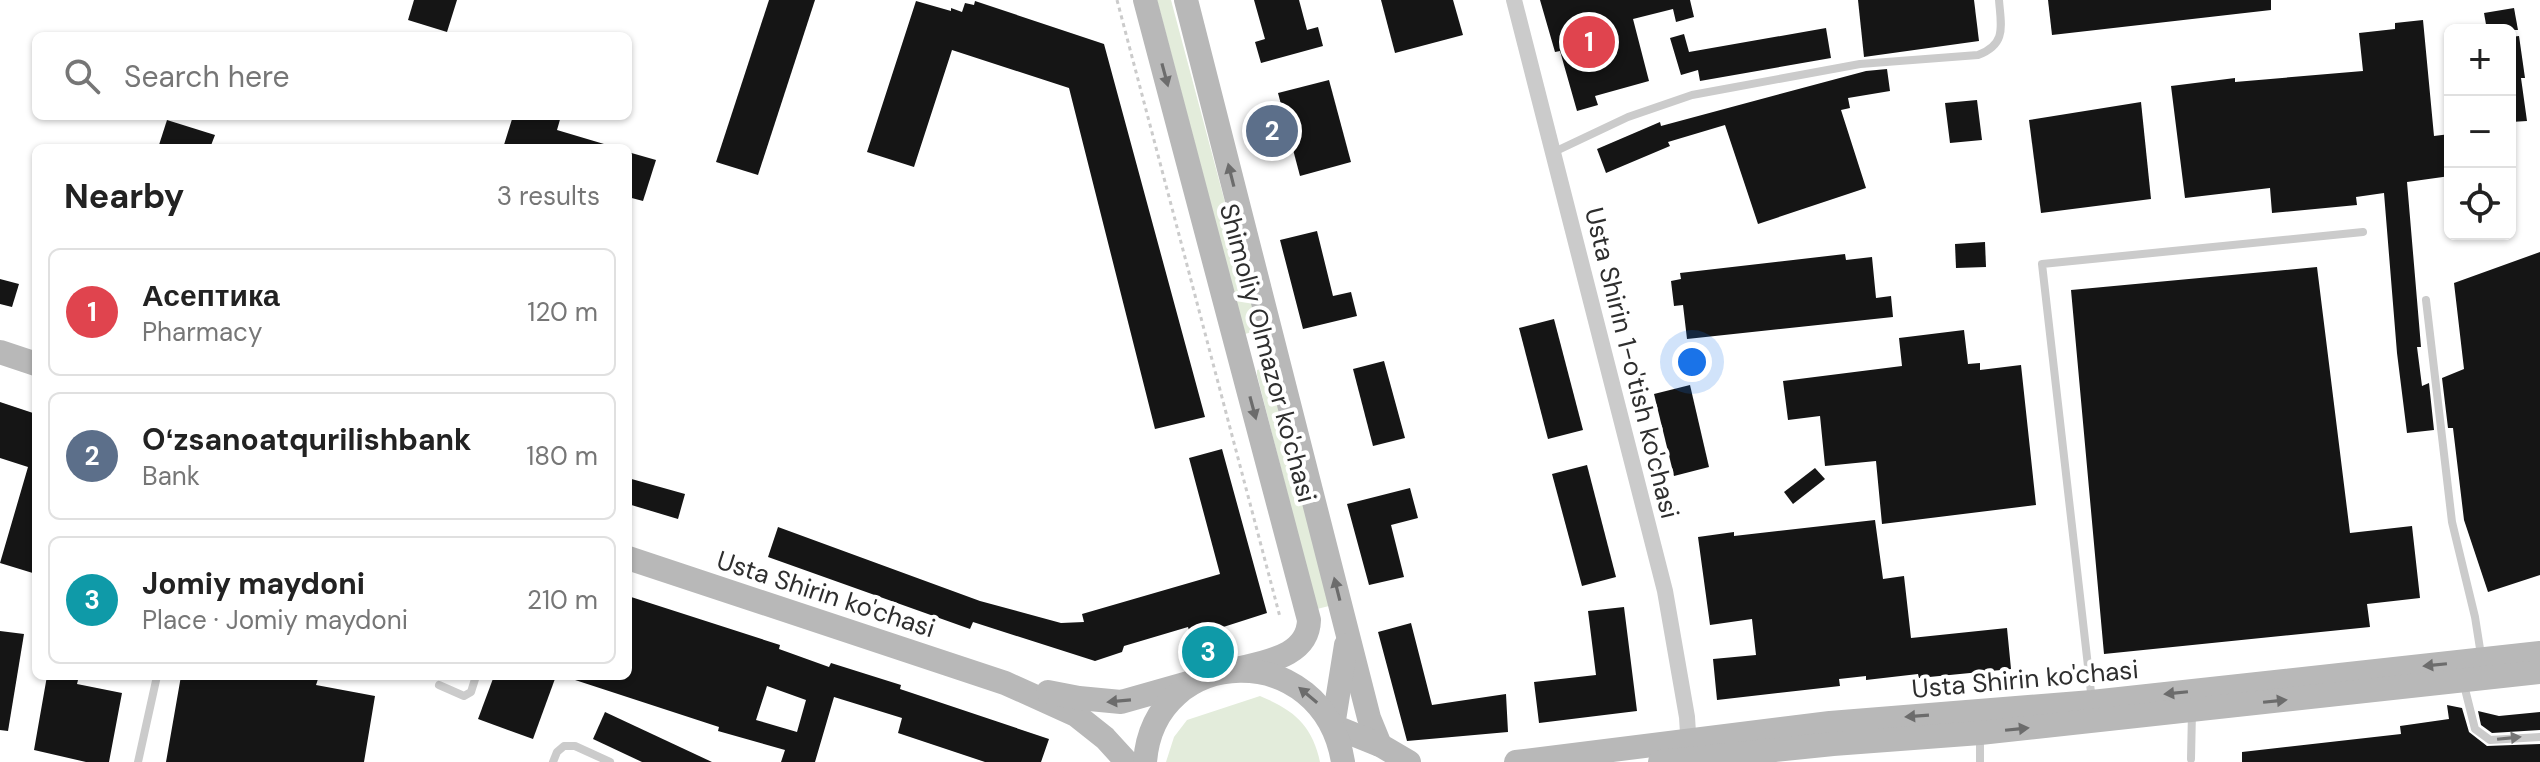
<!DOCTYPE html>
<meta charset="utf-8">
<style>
:root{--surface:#fff;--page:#f2f2f2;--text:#222;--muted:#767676;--line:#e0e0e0;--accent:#ed2728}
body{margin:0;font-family:"DM Sans",sans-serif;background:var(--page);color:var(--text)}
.controls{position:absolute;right:24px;top:24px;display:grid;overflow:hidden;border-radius:12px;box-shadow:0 2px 6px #0004}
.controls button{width:72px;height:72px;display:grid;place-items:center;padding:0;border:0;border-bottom:2px solid var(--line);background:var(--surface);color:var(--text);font:40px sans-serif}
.you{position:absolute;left:1692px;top:362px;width:28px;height:28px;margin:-20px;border:6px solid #fff;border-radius:50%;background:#1a73e8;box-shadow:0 0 0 12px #1a73e833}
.badge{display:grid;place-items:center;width:52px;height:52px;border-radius:50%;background:var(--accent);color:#fff;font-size:26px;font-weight:700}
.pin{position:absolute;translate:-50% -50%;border:4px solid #fff;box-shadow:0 2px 8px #0006}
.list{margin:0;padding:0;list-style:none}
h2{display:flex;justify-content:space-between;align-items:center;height:104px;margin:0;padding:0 32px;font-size:34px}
h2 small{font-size:26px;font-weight:400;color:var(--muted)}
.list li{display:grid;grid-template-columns:52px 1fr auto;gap:24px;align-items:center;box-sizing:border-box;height:128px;margin:0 16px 16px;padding:0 16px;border:2px solid var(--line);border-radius:12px}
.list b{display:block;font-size:30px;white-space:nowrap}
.list p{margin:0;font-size:26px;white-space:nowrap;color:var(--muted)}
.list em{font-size:26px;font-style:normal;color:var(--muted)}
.icon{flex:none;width:44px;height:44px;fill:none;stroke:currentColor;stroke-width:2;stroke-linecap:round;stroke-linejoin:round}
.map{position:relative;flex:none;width:2540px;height:762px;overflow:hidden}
.search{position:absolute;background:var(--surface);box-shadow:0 2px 6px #0004;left:32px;top:32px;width:600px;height:88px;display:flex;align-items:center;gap:20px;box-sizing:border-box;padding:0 28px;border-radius:12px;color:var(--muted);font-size:30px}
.panel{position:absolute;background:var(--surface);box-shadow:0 2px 6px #0004;left:32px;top:144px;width:600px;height:536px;border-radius:12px}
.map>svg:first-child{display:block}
</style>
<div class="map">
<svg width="2540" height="762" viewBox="0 0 2540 762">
<rect width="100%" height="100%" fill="#fff"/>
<g fill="#e3ecdb">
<polygon points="1157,0 1171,0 1259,330 1245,334"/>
<polygon points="1264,368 1269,372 1329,606 1317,609 1257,375 1257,370"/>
<path d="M1260 696C1294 710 1312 725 1320 762H1166L1174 737 1187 720Z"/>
</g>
<g fill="#151515" fill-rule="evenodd">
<polygon points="414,0 457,0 447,32 408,20"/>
<polygon points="769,0 815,0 758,175 716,162"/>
<polygon points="1254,0 1299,0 1307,30 1318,27 1323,46 1261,63 1255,42 1265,39"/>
<polygon points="1381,0 1453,0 1463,35 1395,53"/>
<polygon points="1540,0 1690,0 1694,17 1676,22 1673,9 1633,19 1649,81 1595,96 1598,105 1577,111 1560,51 1555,52"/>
<polygon points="1858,0 1974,0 1979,41 1864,57"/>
<polygon points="2048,0 2271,0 2271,10 2052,35"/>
<polygon points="916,1 951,11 951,8 962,12 965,3 974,5 975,1 1104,44 1205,417 1155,429 1069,88 952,50 914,167 867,152"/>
<polygon points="2514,8 2518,30 2487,30 2484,13"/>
<polygon points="2423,20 2434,136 2450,134 2450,176 2407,182 2421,347 2417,347 2422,386 2429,383 2434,430 2407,433 2397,353 2384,193 2356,197 2357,205 2272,213 2270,188 2185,198 2171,86 2235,78 2235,82 2363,71 2359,33 2395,29 2395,23"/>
<polygon points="1826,28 1831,58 1700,81 1698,70 1681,75 1670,38 1684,34 1689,52"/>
<polygon points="2519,36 2525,78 2521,78 2527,121 2511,122 2510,37"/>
<polygon points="1887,69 1890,91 1848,98 1850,108 1841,110 1866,188 1758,224 1725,125 1668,142 1670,146 1606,173 1597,149 1660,122 1661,126 1866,71"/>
<polygon points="1329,80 1351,162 1300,176 1278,93"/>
<polygon points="1977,100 1982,140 1950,143 1945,103"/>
<polygon points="2141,102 2151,199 2041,213 2029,120"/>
<polygon points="513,116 561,116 557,130 604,144 603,148 503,148"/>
<polygon points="167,120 215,135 210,148 158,148"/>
<polygon points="628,152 656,160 643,201 628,197"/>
<polygon points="1317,231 1333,296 1351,292 1357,316 1303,329 1280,240"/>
<polygon points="1985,242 1986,267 1956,268 1955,244"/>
<polygon points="2540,252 2540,575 2488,592 2464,520 2453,428 2448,428 2442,378 2464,369 2454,283"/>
<polygon points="1845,254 1846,260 1872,257 1876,298 1891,296 1893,317 1687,339 1683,305 1674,306 1671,281 1681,279 1680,273"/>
<polygon points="2317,267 2350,533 2412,526 2420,598 2367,604 2370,627 2104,654 2071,290"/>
<polygon points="0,279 19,284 12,307 0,304"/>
<polygon points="1554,319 1583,430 1548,439 1519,328"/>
<polygon points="1964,330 1968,364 1980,363 1980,370 2021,365 2036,505 1882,524 1876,461 1825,466 1820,416 1788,420 1783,381 1902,366 1899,338"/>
<polygon points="1384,361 1405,438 1373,446 1353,369"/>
<polygon points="1690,385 1709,467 1674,476 1654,394"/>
<polygon points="0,402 36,414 36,574 0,563 28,467 0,458"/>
<polygon points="1222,449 1267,613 1214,630 1221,652 1198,659 1188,627 1124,646 1122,652 1095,661 973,622 970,629 768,557 778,527 980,601 1061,623 1084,622 1082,614 1220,574 1189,458"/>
<polygon points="1587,465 1616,577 1582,586 1552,474"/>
<polygon points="1815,468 1825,479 1793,504 1784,492"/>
<polygon points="628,478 685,494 678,519 628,504"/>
<polygon points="1410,488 1418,518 1391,525 1404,577 1369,585 1347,504"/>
<polygon points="1875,520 1883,579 1904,576 1911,638 2007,628 2011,669 1919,678 1918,674 1866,680 1866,676 1839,679 1840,686 1717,700 1713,659 1756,655 1752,619 1710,625 1698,537 1734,532 1734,536"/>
<path d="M628 596 780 645 779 649 829 667 831 663 901 685 900 689 1049 739 1041 762H985L898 733 902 718 834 697 815 762H781L785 750 718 731 719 727 572 679V676H628ZM767 686 806 700 797 732 756 720Z"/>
<polygon points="1624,607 1637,711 1539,723 1534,682 1596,675 1588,611"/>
<polygon points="1411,623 1432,705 1506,694 1508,732 1407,741 1378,632"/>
<polygon points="0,631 24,634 8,731 0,730"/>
<polygon points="47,676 79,676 77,684 122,693 109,762 86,762 34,750"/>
<polygon points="181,676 319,676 316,685 375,696 364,762 166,762"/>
<polygon points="494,676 556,676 533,739 478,719"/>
<polygon points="2447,705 2462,708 2469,732 2487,746 2540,744 2540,762 2242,762 2242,752 2401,734 2400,726 2449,719"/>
<polygon points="2478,711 2499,716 2540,712 2540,730 2492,733 2481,725"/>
<polygon points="605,712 712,762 642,762 593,739"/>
</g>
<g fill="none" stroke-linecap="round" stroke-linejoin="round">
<polyline stroke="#cbcbcb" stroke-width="3" stroke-dasharray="4 4" stroke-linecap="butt" points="1117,0 1280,617"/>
<g stroke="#cbcbcb" stroke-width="8">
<path d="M1554 152 1628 117 1692 95 1860 64 1978 55C2007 44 2001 26 1999 0"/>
<polyline points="2426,300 2452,522 2475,617 2481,655"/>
<polyline points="2463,681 2475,729 2490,740 2540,737"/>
<polyline points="439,685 464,696 471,692 476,676"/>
<polyline points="2092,701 2042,264 2363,232"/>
<polyline points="1980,734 1980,762"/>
<polyline points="2191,759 2192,711"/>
<polyline points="138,762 157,676"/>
<polyline points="553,762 557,752 564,746 575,746 610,762"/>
</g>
<polyline stroke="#cbcbcb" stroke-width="16" points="1514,0 1665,591 1687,717 1689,749"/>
<g stroke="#b8b8b8" stroke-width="24">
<path d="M1145 0 1309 620C1308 659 1260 662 1229 671"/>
<polyline points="1186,0 1369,718 1380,745"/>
<polyline points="0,352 36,364"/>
<polyline points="628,558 1005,683 1076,715 1105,738 1127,762"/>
<polyline points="1346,645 1333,726 1380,745 1409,762"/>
<polyline points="1048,692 1079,698 1121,702 1188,683"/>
<path d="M1145 762C1154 643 1323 638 1343 762"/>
<polyline points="1516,762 1830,723 2092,702 2540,653"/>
<polyline points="1660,762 1833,744 1980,733 2540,672"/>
</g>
</g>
<defs><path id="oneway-solid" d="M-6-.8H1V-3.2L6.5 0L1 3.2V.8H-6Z" transform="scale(2)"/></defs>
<g fill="#6c6c6c">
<use href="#oneway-solid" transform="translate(1165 75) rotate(75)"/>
<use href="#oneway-solid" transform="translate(1231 175) rotate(-104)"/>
<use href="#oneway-solid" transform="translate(1253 408) rotate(75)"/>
<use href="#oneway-solid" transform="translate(1337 589) rotate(-104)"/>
<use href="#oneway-solid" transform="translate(2435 665) rotate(174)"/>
<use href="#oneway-solid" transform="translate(2176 693) rotate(174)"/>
<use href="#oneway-solid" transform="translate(1308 695) rotate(-140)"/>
<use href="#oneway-solid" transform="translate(1119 701) rotate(175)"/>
<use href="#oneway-solid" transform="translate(2275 701) rotate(-6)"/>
<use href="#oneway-solid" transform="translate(1917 716) rotate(176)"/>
<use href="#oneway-solid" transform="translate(2017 729) rotate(-6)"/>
</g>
<use fill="#757575" href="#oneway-solid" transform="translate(2509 738) rotate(-6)"/>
<g text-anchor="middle" stroke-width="8" stroke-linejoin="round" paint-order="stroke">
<g font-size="26" fill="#2e2e2e" stroke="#fff">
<text transform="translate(1268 353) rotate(75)" y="9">Shimoliy Olmazor ko'chasi</text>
<text transform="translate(1632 363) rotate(76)" y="9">Usta Shirin 1-o'tish ko'chasi</text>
<text transform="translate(826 594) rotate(18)" y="9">Usta Shirin ko'chasi</text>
<text transform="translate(2025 679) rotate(-5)" y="9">Usta Shirin ko'chasi</text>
</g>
</g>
</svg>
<div class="controls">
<button>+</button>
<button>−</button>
<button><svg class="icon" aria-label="locate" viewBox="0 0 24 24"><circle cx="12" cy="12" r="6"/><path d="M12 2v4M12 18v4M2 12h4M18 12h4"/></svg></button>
</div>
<div class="you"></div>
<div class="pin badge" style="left:1589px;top:42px;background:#e0444e">1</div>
<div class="pin badge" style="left:1272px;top:131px;background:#5c6f8a">2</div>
<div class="pin badge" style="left:1208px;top:652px;background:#0f9aa8">3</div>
<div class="search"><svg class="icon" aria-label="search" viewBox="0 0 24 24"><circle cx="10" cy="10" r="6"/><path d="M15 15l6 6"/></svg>Search here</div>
<section class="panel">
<h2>Nearby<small>3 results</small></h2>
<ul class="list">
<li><span class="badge" style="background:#e0444e">1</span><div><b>Асептика</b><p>Pharmacy</p></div><em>120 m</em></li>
<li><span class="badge" style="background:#5c6f8a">2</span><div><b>Oʻzsanoatqurilishbank</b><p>Bank</p></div><em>180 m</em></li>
<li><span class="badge" style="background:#0f9aa8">3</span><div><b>Jomiy maydoni</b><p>Place · Jomiy maydoni</p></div><em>210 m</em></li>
</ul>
</section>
</div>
